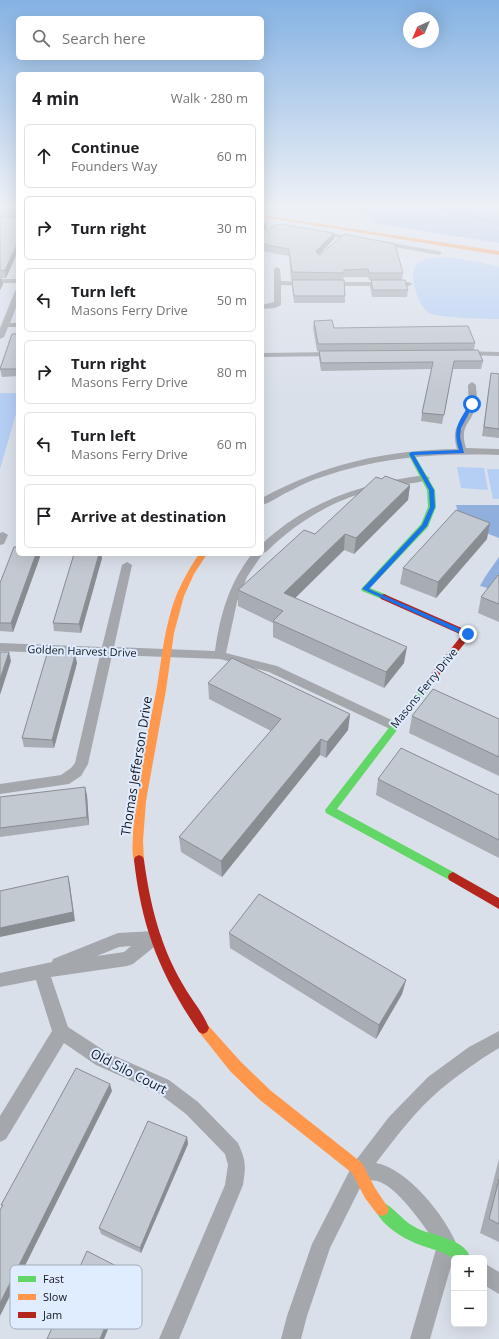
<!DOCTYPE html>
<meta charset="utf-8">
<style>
:root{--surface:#fff;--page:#f6f6f6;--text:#202124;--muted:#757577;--line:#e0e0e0}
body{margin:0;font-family:"Open Sans",sans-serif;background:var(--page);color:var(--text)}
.controls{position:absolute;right:12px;bottom:12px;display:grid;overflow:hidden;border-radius:6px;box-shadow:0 4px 16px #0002}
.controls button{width:36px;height:36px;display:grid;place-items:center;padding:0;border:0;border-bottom:1px solid var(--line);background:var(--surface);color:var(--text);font:20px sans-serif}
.compass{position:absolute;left:403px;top:12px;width:36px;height:36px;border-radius:50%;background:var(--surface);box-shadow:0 4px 16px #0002;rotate:224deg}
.stop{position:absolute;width:12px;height:12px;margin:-9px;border:3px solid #1a73e8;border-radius:50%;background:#fff}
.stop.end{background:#1a73e8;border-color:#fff;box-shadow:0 1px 4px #0008}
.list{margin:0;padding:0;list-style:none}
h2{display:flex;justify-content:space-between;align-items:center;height:52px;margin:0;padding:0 16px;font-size:17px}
h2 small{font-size:13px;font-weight:400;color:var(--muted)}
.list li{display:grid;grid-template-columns:26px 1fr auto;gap:12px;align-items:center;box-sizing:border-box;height:64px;margin:0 8px 8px;padding:0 8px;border:1px solid var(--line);border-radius:6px}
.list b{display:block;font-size:15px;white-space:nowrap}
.list p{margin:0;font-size:13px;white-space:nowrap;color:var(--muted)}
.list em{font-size:13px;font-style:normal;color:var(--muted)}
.icon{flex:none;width:22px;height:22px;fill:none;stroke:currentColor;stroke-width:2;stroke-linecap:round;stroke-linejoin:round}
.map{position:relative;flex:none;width:499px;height:1339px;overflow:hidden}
.search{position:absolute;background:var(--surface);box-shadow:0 4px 16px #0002;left:16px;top:16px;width:248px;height:44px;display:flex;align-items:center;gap:10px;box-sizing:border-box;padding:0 14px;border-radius:6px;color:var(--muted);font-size:15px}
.panel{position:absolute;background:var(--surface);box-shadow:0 4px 16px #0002;left:16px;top:72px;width:248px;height:484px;border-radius:6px}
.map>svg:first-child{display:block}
</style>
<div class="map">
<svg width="499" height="1339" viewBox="0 0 499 1339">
<rect width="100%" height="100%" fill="#dae0ea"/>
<g fill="#b5cef4">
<path d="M447 257 484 263 499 267V319C485 319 439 318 429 313 418 306 407 273 417 264 425 257 437 258 447 257Z"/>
<polygon points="0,393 18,393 18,407 0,469"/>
<polygon points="457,467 484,468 488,490 461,488"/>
<polygon points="487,469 499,469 499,499 493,499"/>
</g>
<polygon fill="#a7c1e6" points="343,206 499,206 499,243 372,223 376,221"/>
<g fill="#90afdc">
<polygon points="456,505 499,505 499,538 478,530 458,512"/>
<polygon points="499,557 499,591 480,586 485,577"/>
</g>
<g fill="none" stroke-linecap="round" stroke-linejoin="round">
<polyline stroke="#90afdc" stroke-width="2.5" points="425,206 460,212 499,224"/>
<g fill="#a4a8ad" fill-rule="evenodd">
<polygon points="317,231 356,237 359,239 356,241 315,234 314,233"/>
<polygon points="380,241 439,251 442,253 439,255 378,244 378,242"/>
<polygon points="277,267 280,269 281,281 309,282 313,284 309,286 281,285 281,305 275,308 262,309 262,305 274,302 274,269"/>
<rect x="0" y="279" width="18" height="4"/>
<polygon points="326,282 409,282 413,284 409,286 329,286 325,284"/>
<polygon points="15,291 18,291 18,302 10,323 18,323 18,327 8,327 4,337 0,339 0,328"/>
<polygon points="460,351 499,352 499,356 463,355 459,353"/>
<polygon points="335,352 338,352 338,356 262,357 262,353"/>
<path d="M472 382 476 385C476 391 478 398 476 404 472 425 459 423 466 448L499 449V455C439 453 380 457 322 477 312 480 301 485 292 490 282 494 272 502 262 505V498C324 464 386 450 457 449 450 423 463 425 468 404 469 398 468 391 468 385Z"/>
<path d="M425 475 430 478 428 480C414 484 398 484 383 488 337 497 299 520 266 552L263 553 247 577 237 602 226 653 277 666 398 723 400 726 398 729 394 731 390 729 269 672 220 659 112 655 88 764 81 776 69 784 0 794V784L61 775 71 768 75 763 100 655 0 651V643L102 647 122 565 127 562 132 565 114 647 215 651C220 615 229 583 252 554H262V544C307 501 364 483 425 475Z"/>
<polygon points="3,532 8,535 4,544 0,545 0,533"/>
<path d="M154 931 159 933 162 938 159 943 133 964 127 966 51 977 68 1027 108 1053 169 1080 198 1102 238 1143C246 1161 246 1165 243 1185L179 1339H159L225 1185 228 1165 225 1154 186 1114 157 1092 96 1065 64 1043 6 1139 0 1142V1116L52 1031 36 980 0 987V973L52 962 53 959 118 933ZM131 946 124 952 97 956 119 947Z"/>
<path d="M499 1031V1048C479 1060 459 1074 441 1089 416 1110 396 1137 376 1163 408 1169 445 1216 457 1245L430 1339H410L437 1246C427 1229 400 1191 382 1183 377 1180 370 1180 364 1180L330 1248 307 1316 301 1339H281L287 1316 312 1244 353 1164 389 1117 428 1077 469 1047Z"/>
<polygon points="484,1263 499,1272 499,1294 484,1285"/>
</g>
<g fill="#63d668" fill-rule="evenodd">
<polygon points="411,452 414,454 435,490 436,507 428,527 370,588 387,595 388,597 387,599 384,600 362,591 361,589 421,524 428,507 427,490 408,454"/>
<polygon points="426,683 429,684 431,686 429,688 337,809 457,874 458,877 457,880 453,882 326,813 325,810 423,684"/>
<path d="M382 1202C394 1207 402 1220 413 1226 431 1237 462 1236 471 1258H454V1259C441 1250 437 1251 423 1246 406 1240 382 1227 375 1209L377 1204Z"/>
</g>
<g fill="#ff974d" fill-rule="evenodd">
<polygon points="262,215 499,251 499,255 262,217"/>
<path d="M199 554H207L194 574 184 596 174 633 166 690 146 801 143 841 144 860 143 863 139 865 135 863C131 855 133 842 133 833 135 785 147 739 156 692 161 665 163 638 171 611 177 590 187 572 199 554Z"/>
<polygon points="203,1022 207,1024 240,1061 270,1090 362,1163 375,1188 389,1209 387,1214 382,1216 377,1214 365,1198 352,1173 260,1100 230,1071 199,1032 197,1028 199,1024"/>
</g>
<g fill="#b3261e" fill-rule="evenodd">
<polygon points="384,594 471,632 472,634 429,688 423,688 421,686 462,635 381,599 380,597 381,595"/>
<path d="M139 855 143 857 144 860C150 904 160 945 182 983 190 998 203 1012 209 1028L207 1032 203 1034 199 1032C160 974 142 930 134 860L135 857Z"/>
<polygon points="453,872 499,898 499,909 449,880 448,877 449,874"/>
</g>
</g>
<g fill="#a8adb4">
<polygon points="0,206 18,206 18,251 6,278 1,278 3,284 0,290"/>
<polygon points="334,233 334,239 319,255 403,273 402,280 408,290 407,297 372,297 370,287 371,280 369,280 368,277 344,277 343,280 345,296 345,303 294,303 292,287 292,280 330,280 291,280 289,256 262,251 262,234"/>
<polygon points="314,321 334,328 475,343 474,350 483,361 481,369 453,369 442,424 421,421 422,413 432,369 321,371 319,358 319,351 317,351 313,328"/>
<polygon points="18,334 18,376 2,377 0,369"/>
<polygon points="491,373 499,374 499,438 482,436"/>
<polygon points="382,479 410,485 408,500 354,554 344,550 295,598 404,663 384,688 273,637 273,623 238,606 238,590 315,534"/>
<polygon points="487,539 436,598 400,584 403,568"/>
<polygon points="74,554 101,554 102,558 81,633 54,631 53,623"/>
<polygon points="40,557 13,632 0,631 0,583"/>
<polygon points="499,576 499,622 478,613 481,597"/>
<polygon points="75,655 77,663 54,748 24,747 22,738"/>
<polygon points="208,683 350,714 348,730 326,758 320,755 222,877 181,852 179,837 271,731 209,699"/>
<polygon points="412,716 499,719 499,776 409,733"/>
<polygon points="378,779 499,795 499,858 376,795"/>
<polygon points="87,795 89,825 0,837 0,797"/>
<polygon points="229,933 406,980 402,994 376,1039 230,948"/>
<polygon points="187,1137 188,1144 141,1253 101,1234 99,1228"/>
<polygon points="499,1159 499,1242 480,1233"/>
</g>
<g fill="#888d92">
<polygon points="267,222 267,229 262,233 262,226"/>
<polygon points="334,233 334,239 316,258 316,251"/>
<polygon points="18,242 18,251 6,278 5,270"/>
<polygon points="1,277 3,284 0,290 0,280"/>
<polygon points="410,485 408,500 354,554 356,538"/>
<polygon points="490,523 487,539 436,598 438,582"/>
<polygon points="345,534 344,550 283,610 284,593"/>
<polygon points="36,554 39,554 40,557 13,632 11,623"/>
<polygon points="99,554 101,554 102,558 81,633 79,624"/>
<polygon points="407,647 404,663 384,688 386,672"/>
<polygon points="9,652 11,661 0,695 0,679"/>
<polygon points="75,655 77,663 54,748 52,740"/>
<polygon points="350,714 348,730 326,758 327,742"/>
<polygon points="321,739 320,755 222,877 221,861"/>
<polygon points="85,787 87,795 89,825 87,817"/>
<polygon points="68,876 70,885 75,921 0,937 0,928"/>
<polygon points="406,980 402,994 376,1039 379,1025"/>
<polygon points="110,1084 112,1091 0,1316 0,1303"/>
<polygon points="187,1137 188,1144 141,1253 140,1248"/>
<polygon points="128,1272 130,1277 104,1339 100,1339"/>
</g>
<g fill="#c3c9d1" stroke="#888d92">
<polygon points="0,206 18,206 18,212 17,211 0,209"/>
<polygon points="18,214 18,242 5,270 0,271 0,216 17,218"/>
<polygon points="262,221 267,222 262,226"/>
<polygon points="280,224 334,233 316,251 317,253 320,255 344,234 395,244 403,273 369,273 368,269 344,270 344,273 292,272 289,249 262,244 262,234 275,225"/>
<polygon points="292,280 344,280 345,296 294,296"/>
<polygon points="371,280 405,280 408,290 373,290"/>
<polygon points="332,320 334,328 468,326 475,343 318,344 314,321"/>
<polygon points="12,334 18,334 18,369 0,369"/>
<polygon points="478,350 483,361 454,361 444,415 422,413 433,362 321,363 319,351"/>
<polygon points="491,373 499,374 499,429 484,427"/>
<polygon points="385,476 410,485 356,538 345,534 284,593 407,647 386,672 273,621 283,611 238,590 304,530 315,534 376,477 382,479"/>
<polygon points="456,510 490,523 438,582 403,568"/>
<polygon points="14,547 18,547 18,554 36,554 11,623 0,623 0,583"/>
<polygon points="74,554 99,554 79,624 53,623"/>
<polygon points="498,575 499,576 499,604 481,597"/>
<polygon points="0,652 9,652 0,679"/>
<polygon points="47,654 75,655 52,740 22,738"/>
<polygon points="232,658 350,714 327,742 321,739 221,861 179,837 281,719 208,683"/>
<polygon points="433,689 499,719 499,757 412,716"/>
<polygon points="401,748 499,795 499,840 378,779"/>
<polygon points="85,787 87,817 0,828 0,797"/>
<polygon points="68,876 73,912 0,928 0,891"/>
<polygon points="259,894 406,980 379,1025 229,933"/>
<polygon points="76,1068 110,1084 0,1303 0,1210 3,1205 1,1205"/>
<polygon points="148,1121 187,1137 140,1248 99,1228"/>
<polygon points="499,1179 499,1224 489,1219"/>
<polygon points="87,1251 128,1272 100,1339 47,1339"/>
</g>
<linearGradient id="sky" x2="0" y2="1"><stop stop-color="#85b2e3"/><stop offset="0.52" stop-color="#eef1f6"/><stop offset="1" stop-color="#eef1f6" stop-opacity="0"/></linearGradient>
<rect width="499" height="394" fill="url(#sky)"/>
<path fill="#1a73e8" d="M470 403 474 404 461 428 460 437 464 453 414 455 434 490 435 507 427 526 369 589 470 633V636L468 637 362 589 422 525 430 507 429 490 409 454 411 452 459 450C452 428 459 422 470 403Z"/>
<g text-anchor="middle" stroke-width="4" stroke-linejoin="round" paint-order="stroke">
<g font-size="11" fill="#12161c" stroke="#e0ecff">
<text transform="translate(82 651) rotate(2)" y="4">Golden Harvest Drive</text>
<text transform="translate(424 688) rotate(-51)" y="4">Masons Ferry Drive</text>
</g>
<g font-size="13" fill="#12161c" stroke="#e0ecff">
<text transform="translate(136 766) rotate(-81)" y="5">Thomas Jefferson Drive</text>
<text transform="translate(129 1071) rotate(27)" y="5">Old Silo Court</text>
</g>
</g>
<rect x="10" y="1265" width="132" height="64" rx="6" fill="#e0ecff" stroke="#a2acbb" stroke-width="1"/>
<rect x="18" y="1276" width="18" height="6" fill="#63d668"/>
<rect x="18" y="1294" width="18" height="6" fill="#ff974d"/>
<rect x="18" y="1312" width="18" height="6" fill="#b3261e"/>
<g font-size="11" fill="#12161c">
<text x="43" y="1283">Fast</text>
<text x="43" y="1301">Slow</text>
<text x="43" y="1319">Jam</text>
</g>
</svg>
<div class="controls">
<button>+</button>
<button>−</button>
</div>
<svg class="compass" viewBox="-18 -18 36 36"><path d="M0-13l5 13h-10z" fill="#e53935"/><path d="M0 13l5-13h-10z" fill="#757577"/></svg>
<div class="stop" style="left:472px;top:404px"></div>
<div class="stop end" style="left:468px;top:634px"></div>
<div class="search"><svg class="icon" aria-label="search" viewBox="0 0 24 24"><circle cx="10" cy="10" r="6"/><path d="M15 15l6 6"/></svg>Search here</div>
<section class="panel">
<h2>4 min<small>Walk · 280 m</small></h2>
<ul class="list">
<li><svg class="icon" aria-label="ahead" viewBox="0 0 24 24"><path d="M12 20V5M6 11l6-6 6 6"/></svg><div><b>Continue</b><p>Founders Way</p></div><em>60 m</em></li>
<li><svg class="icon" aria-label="right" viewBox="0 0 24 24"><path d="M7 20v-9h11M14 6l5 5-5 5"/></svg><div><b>Turn right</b></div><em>30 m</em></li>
<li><svg class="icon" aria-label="left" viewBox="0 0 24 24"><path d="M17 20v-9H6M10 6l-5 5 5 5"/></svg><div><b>Turn left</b><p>Masons Ferry Drive</p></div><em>50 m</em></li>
<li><svg class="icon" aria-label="right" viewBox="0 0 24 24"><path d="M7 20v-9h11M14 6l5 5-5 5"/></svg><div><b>Turn right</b><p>Masons Ferry Drive</p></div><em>80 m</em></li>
<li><svg class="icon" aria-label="left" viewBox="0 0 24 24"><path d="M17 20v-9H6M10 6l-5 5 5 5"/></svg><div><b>Turn left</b><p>Masons Ferry Drive</p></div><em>60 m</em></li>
<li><svg class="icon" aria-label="arrive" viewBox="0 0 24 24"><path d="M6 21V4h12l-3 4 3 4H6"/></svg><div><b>Arrive at destination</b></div></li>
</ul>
</section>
</div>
